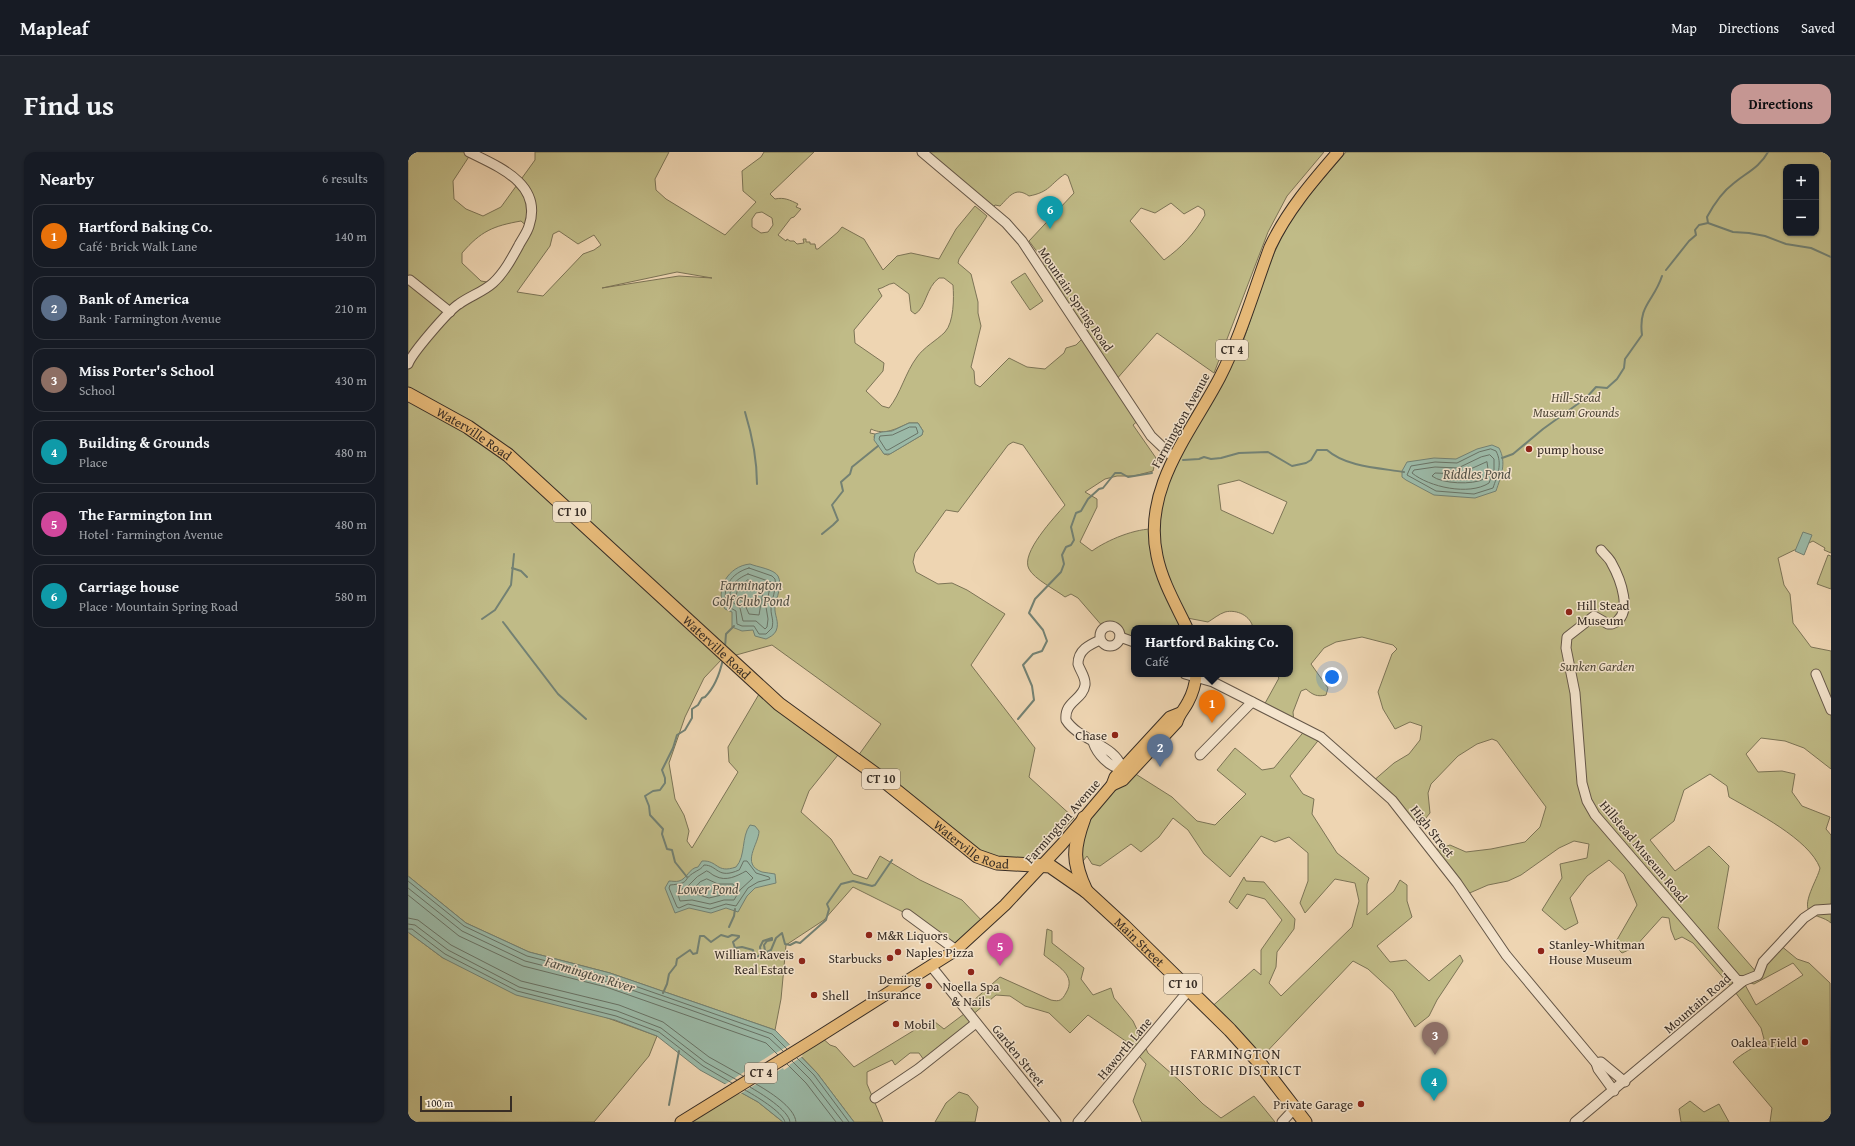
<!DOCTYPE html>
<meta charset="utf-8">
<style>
:root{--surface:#171b24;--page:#20242c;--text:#f1f3f6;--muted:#9ea1a6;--line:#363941;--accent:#c59692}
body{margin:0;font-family:"Gentium Book Plus",serif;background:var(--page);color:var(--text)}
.controls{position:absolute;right:12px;top:12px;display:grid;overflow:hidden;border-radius:8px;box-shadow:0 1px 3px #0004}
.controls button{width:36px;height:36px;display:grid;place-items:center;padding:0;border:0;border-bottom:1px solid var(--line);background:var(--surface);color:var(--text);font:20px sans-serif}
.scale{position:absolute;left:12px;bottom:10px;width:92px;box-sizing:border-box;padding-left:4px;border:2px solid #372d25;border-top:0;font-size:11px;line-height:14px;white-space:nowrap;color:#372d25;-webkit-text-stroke:3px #f4e4cd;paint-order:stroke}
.you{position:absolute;left:924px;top:525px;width:14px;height:14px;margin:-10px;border:3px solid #fff;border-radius:50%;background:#1a73e8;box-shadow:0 0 0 6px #1a73e833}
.badge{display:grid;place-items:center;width:26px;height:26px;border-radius:50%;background:var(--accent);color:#fff;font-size:13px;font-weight:700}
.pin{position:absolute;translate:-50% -33px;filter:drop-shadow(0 1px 2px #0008)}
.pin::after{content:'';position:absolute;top:21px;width:14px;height:12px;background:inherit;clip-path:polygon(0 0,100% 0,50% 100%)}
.popup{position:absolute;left:723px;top:473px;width:162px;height:52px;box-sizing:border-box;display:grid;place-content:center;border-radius:8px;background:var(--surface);filter:drop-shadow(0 1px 3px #0005);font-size:13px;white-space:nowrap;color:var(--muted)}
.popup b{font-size:15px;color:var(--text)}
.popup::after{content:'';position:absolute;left:50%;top:100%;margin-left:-8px;border:8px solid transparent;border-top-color:var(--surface)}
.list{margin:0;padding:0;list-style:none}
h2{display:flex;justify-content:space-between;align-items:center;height:52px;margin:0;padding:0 16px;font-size:17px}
h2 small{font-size:13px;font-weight:400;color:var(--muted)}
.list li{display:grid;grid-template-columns:26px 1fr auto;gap:12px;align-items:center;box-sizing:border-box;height:64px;margin:0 8px 8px;padding:0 8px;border:1px solid var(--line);border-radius:12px}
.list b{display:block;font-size:15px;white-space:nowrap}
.list p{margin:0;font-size:13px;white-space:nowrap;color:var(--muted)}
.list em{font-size:13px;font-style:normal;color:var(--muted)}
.map{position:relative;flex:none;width:1423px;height:970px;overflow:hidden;border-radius:12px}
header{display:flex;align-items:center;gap:24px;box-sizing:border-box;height:56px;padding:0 20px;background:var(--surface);border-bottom:1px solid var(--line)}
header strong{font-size:19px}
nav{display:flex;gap:22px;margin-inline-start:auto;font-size:14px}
.intro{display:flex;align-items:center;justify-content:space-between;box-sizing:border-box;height:96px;padding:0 24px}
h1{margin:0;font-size:28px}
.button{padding:10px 18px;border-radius:12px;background:var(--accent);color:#111;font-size:14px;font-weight:700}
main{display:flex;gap:24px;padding:0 24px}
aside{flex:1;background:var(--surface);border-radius:12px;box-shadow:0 1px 3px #0004}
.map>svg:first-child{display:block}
</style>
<header>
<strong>Mapleaf</strong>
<nav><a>Map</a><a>Directions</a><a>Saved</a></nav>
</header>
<div class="intro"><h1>Find us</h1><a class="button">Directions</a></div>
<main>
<aside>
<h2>Nearby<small>6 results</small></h2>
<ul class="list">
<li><span class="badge" style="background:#e8710a">1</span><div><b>Hartford Baking Co.</b><p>Café · Brick Walk Lane</p></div><em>140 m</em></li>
<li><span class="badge" style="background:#5c6f8a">2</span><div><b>Bank of America</b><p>Bank · Farmington Avenue</p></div><em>210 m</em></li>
<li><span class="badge" style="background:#8d6e63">3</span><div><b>Miss Porter's School</b><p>School</p></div><em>430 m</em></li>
<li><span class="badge" style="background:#0f9aa8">4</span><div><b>Building &amp; Grounds</b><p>Place</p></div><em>480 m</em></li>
<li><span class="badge" style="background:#d1479c">5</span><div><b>The Farmington Inn</b><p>Hotel · Farmington Avenue</p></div><em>480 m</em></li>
<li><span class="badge" style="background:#0f9aa8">6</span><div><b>Carriage house</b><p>Place · Mountain Spring Road</p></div><em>580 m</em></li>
</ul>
</aside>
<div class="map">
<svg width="1423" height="970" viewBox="0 0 1423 970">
<rect width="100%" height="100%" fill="#eed5b2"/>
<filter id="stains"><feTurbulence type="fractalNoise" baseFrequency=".005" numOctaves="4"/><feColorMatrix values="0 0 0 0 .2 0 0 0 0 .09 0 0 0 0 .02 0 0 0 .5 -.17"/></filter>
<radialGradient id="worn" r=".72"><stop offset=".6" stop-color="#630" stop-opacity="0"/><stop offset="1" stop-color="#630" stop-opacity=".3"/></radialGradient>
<g fill="#c0bb87" stroke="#7c7456" fill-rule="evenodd">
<path d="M0 0H64L45 29 46 47 58 57 75 64 93 55 127 8V0H261L247 27 248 38 258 47 317 83 348 50 335 39 334 19 353 5 356 0H406L362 42 367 47C376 45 382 48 390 52L388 55 393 57 386 65 383 66 370 83 378 89 379 87 382 89H386L389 92 396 91 395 87H398V90H402V92H407L408 97H410L430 80 434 75 456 87 475 118 489 104 503 101 531 107 548 77 567 54 579 64 551 107 550 111 563 122 570 150V161L573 174 563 215 566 219 567 232 572 235 601 206 619 215 637 217 656 201 658 196 668 193 677 184 633 118 636 109 621 89 666 41 660 24 657 22C642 32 642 40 621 44 607 34 601 45 592 54L587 53 585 55 514 0H916L879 44 860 80 806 221 749 181 707 229 732 267 725 273 748 306 745 319 726 324H709L697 327 677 340 689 347V355L672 390 684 399C699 388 728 376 747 377L750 345 825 196 829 205C847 161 857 110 883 69 898 44 920 22 938 0H1423V401L1416 398 1417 396 1405 389 1370 406 1376 433 1382 442 1385 471 1403 495 1423 499V617L1396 596 1377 589 1353 586 1338 602 1350 620 1374 619 1387 622 1384 640 1394 654 1422 665 1418 677 1423 683V771C1416 765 1408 765 1403 761 1392 753 1410 727 1412 716 1401 687 1347 660 1321 645L1319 634 1302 622 1276 638 1266 669 1242 688 1267 719 1301 694 1321 714 1310 776 1350 822 1372 793 1389 807 1401 811 1422 831 1423 970H1362L1364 956 1325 910C1335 900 1346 897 1356 887L1353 876 1325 837 1285 791 1274 785 1267 788 1263 778 1261 766 1254 765 1227 795 1214 801 1206 793 1229 753 1216 722 1201 708 1179 724 1162 746 1170 771 1157 778 1134 758 1154 726 1152 712 1179 706 1181 692 1166 689 1151 696 1113 723 1100 729 1080 733 1057 743 1024 699 1042 693 1058 700 1083 697 1117 690 1132 675 1138 655 1089 589 1084 587 1069 592 1050 604 1023 632 1020 641 1022 661 1008 678 964 630 986 611 1001 602 1012 588 1014 574 1002 570 987 577 975 557 970 540 984 502 989 497 985 493 954 485 928 490 916 496 903 512 920 536 918 543C909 545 905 543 898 537L893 539 885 560 886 571 855 555 871 526 867 522H882V476H845C843 464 829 457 817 460 811 462 805 467 800 470L774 465 779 476H726V490L712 482 705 475 696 476 670 446 663 442 657 445C648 438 626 427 621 417 612 401 647 365 657 353L615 293 605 290 600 293 550 360 538 358 507 401 505 410 508 420 530 432 544 431 559 438 597 462 563 513 627 596 621 625 666 666 641 692 621 705 599 707 580 704 564 695 450 604 473 572 364 493 314 507 296 526 277 565 261 611 267 647 276 663 281 679 279 689 284 696 330 620 321 610 320 595 354 537 434 598 401 639 393 660 423 687 445 722 459 727 472 704 512 728 554 748 577 772 548 797 499 762 445 735 416 768 378 793 373 847 367 878 202 821 121 800 58 771 0 724ZM1378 15H1408V81H1378ZM763 51 776 62 790 54 796 58 797 63C787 81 773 96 756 108L722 69 733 56 747 61ZM354 60 364 66 365 73 360 80 353 81 344 75V67L348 61ZM113 69 121 76 85 131 73 129 54 111V101C73 79 85 74 113 69ZM151 79 170 92 186 83 193 93 186 98 175 102 135 144 109 140 142 94 145 82ZM269 120 304 126 271 124 194 136ZM531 126H536L545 133C546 146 546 170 537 180 528 189 516 195 509 205 497 221 493 241 481 256L474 254 458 239 475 219 476 211 447 191 446 178 474 144 470 137C476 136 479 132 486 131L501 142 503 159 507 162C518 156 518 135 531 126ZM501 271H510L515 279 514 283 480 303 476 302 466 285 467 282 462 281 463 277C477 284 489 276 501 271ZM831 328 879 350 865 382 813 358 810 333ZM1385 811 1395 823 1348 853 1335 829 1346 832Z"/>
<polygon points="617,121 635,149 622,158 603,130"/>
<polygon points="1420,403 1423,404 1423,437 1409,432"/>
<polygon points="898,577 913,585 882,624 895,642 906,647 904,662 929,701 961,726 959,732 959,763 986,739 992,728 999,733 999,749 1004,765 969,794 982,810 998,808 1021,829 1052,803 1055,809 1029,848 1021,864 1007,875 985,840 960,817 945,809 850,909 800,858 846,817 853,823 853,798 874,768 857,747 839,742 829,757 821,750 836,725 838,729 856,730 887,767 886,777 869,800 868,815 861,831 873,844 944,775 951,749 947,731 927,727 897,761 892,751 900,729 900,701 881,685 867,690 853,684 822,725 796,702 780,678 765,666 751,685 733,700 723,692 692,714 684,712 679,704 671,714 666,704 685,655 726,621 764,645 789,669 807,673 838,642 809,618 827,596 854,618 866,616"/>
<path d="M639 777 644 779V791L676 816 673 827 685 843 703 836 706 846 725 869 740 901 772 929 795 952 813 966 846 944 867 970H734L725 949 738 912 719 890 680 863 662 881 641 861 617 854 602 844 588 843 563 864 557 856 592 825 643 848C652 850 654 848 658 841 669 823 649 814 636 803Z"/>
<polygon points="0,780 35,806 249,884 241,904 186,970 0,970"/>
<polygon points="556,862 565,874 518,911 511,901 502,901 487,913 484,908 459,920 459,932 475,970 446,970 409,921 388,899 412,884 422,893 428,895 446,915 518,871 527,870 536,877"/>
<polygon points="327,937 350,950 375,970 273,970"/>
<polygon points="551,940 560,943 570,955 567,970 527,970 538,951"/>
<polygon points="1282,949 1296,960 1311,952 1321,970 1273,970 1271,957"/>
</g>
<g fill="#9bb9a7" stroke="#738173">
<polygon points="501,271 510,271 515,279 514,283 482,302 476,302 466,288 467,282 474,280 484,279"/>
<path d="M1084 293 1091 296C1099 311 1093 324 1088 339L1067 346 1026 343 998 328 994 325V319L999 310 1026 306 1048 307 1069 297Z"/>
<polygon points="1395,380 1404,383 1396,403 1387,399"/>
<path d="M342 412C349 415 366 417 370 424 375 433 368 446 367 455 366 463 372 470 368 479 366 483 362 485 358 487L347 484 345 478 334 479 324 475V460L317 457C306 438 320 414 342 412Z"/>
<path d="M342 673 347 674 351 679C351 692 332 712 354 720 358 721 363 721 367 722L368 731 347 736 339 744 330 760 318 756 303 761 281 756 267 761 257 736 261 729C264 729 268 730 271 729 279 727 281 716 290 715L294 709C310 708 308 722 328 715 338 704 333 685 342 673Z"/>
<polygon points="0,724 58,771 121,800 202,821 367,878 409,921 446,970 375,970 350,950 292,918 249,884 207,868 108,843 35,806 0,780"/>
</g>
<polygon fill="#eed5b2" points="383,892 395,904 381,913 382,914 376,918 375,916 332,942 316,933 367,900 368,901"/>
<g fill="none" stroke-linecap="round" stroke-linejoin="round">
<g stroke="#697366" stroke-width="1">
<polygon points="502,275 508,275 510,281 480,298 478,298 471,287 472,284 484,283"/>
<path d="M1083 297 1088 299C1095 312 1089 324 1085 336L1066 342 1028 339 999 323 1003 314 1027 310 1049 311 1071 300Z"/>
<path d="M1082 303 1086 307V318L1081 331C1061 344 1021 335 1004 321L1006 318 1027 315 1050 316 1073 305Z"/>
<path d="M1079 310 1080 317 1076 327C1065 333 1034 332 1024 324L1027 321 1051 322Z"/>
<path d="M341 416 364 424 367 427C369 438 363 447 363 457 363 465 366 467 364 476L358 482H351L346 474H334L329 472 328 459 319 454C313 436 323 421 341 416Z"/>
<path d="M340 422 363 430 358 455 360 467 359 475 357 477 348 469H335L332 456 323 449C319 435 328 427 340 422Z"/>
<polygon points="340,428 356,434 351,463 341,462 336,451 328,444 330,436"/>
<path d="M336 709H339L348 721 361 725 362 727 350 730 340 736 328 754 318 752 302 757 280 752 271 756 269 755 261 736 262 733C284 731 273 728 287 720 292 717 293 717 296 713 310 713 309 728 331 718Z"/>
<path d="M299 719C302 720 304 723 307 724 318 730 329 724 338 719L345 726 332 738 326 748H316L302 752 284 748 272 749 269 739 279 735 289 725Z"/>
<polygon points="299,727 310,732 325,732 327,735 322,741 301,746 285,741 284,739 292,730"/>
<polyline points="0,729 56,774 119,804 201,825 364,882 379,897"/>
<polyline points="0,736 54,779 117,809 200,830 277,856 361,886 375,899"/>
<polyline points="0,743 51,784 115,814 198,835 358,891 370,903"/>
<polyline points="0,766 10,768 43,793 113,829 211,853 255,870 301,905 335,924"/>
<polyline points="0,772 7,773 40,798 111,835 209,859 253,876 297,910 329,928"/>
<polyline points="0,777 4,777 37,802 109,839 208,864 251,880 295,914 324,931"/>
<polyline points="389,906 406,923 441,970"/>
<polyline points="384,909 402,927 435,970"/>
<polyline points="379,912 398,931 428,970"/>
<path d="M348 932C360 939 387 955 388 970"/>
<path d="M342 935C352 941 381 958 382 970"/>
<path d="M337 938C346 943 375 960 377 970"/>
</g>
<g stroke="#738173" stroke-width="2">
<polyline points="1300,71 1325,80 1341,81 1357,84 1378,92 1403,96 1423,105"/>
<path d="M1258 118 1281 89 1288 83 1287 78 1291 73 1300 71 1299 65C1306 52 1314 40 1326 31 1338 21 1352 15 1360 0"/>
<path d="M337 260C344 283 349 307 349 332"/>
<path d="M1094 306 1105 302 1135 277 1178 246 1188 235 1199 236 1209 227 1216 216 1217 207 1234 183C1230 153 1246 149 1254 124"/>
<path d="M775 308 791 307 796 305 803 307 813 306 831 301 860 300 884 314 898 311 903 308 909 298H919C938 315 972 316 996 320"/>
<polyline points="414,382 425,373 430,368 424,353 435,339 433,330 442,322 444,315 470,294"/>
<polyline points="104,416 113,419 119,425"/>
<polyline points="74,467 87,458 103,433 106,402"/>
<polyline points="95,470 150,542 178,567"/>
<polyline points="317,495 318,482 326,474"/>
<polyline points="610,567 626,548 624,534 615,513 625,502 634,499 639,489 635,478 621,461 627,447 653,420 656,412 654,403 658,395 663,393 666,388 663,375 668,361 673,359 680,347 691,337 695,336 707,321 713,321 720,325 744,321"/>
<path d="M279 725 267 710 264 698 259 697 254 682 255 677 242 663 241 654 237 644 245 639 252 638 257 631V626L254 618 265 596 269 583 277 578 284 566V557L290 553 294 546 297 545C307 535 312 521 315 507"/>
<polyline points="321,775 326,764 327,757"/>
<polyline points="255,841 259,832 261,822 268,813 269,807 282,798 285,802 289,801 292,784 296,784 303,790 313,783 320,785 324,783 331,784 331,785 325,790 327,796 334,795 345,798 347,803 349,805 353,802 352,795 355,789 364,786 364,788 359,789 356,793 357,799 359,800 363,798 368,786 374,781 377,792 382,793 388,790 392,791 418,768 421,757 419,752 433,732 445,729 464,734 467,733 484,708"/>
<polyline points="261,953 271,899"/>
</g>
<defs>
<g id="minor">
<polyline points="514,0 598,71 614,89 743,284 766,306"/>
<polyline points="2,128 42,160"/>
<path d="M0 212C4 201 41 158 51 152 62 144 75 140 85 131 96 121 104 106 111 93 114 87 119 81 121 74 135 32 91 15 61 0"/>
<path d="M1193 398C1196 402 1201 406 1203 410 1212 426 1227 463 1204 472H1200L1186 464 1159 485 1158 496 1167 541 1174 631 1179 649 1187 663 1329 828 1335 829"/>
<circle cx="702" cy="484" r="10"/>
<polyline points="712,485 726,490"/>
<polyline points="777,522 805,530 913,585 984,648 1049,731 1098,803 1188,911 1190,917 1206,939"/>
<polyline points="1408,522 1423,558"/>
<path d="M685 590C689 602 701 615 714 617 709 593 671 589 658 568 656 549 675 548 677 533 678 525 672 519 670 512 670 498 681 493 692 488"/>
<polyline points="792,603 844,550"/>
<polyline points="499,762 548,798"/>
<polyline points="523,814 648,970"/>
<polyline points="1188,911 1193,910 1217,930"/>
<polyline points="467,946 510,917 568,871"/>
<polyline points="670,970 781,838"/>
<polyline points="874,970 887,956"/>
<polyline points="1167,970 1335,829 1350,823 1355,810 1396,766 1408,758 1423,757"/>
</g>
<g id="major">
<path d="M779 476C768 453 754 429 749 404 734 336 783 281 812 225 833 184 846 138 862 95 879 59 904 30 930 0"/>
<path d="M704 633 715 628 769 570C771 562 776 558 780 550 784 543 788 531 788 522"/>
<polyline points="273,970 404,889 548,798 597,753 654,692 704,633 707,625 714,617 762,565 772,561"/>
</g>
<g id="highway">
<path id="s1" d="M0 242 60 275 100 303 371 552 470 624 569 704 589 711 642 714 678 739 716 774 822 878 850 909 897 970"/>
<path d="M676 666C665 696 664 709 678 739"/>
</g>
</defs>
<use href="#minor" stroke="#655748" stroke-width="11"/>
<use href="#major" stroke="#372d25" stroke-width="13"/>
<use href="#highway" stroke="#372d25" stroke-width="15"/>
<use href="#minor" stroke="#f4e4cd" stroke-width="9"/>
<use href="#major" stroke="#e7ba79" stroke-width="11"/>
<use href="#highway" stroke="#e7ba79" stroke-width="13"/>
</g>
<g fill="#8f2418" stroke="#f4e4cd" stroke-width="1.5">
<circle cx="1121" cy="297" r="4"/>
<circle cx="1161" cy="460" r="4"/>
<circle cx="707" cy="583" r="4"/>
<circle cx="461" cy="783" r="4"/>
<circle cx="1133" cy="799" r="4"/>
<circle cx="490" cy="800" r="4"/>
<circle cx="482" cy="806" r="4"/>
<circle cx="394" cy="809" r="4"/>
<circle cx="563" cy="820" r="4"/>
<circle cx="521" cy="834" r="4"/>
<circle cx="406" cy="843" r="4"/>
<circle cx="488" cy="872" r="4"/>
<circle cx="1397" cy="890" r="4"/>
<circle cx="953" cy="952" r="4"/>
</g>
<g text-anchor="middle" stroke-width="3" stroke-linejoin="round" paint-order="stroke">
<g fill="#f4e4cd" stroke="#706457" stroke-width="1">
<rect x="808" y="188" width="32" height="20" rx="3"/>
<rect x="145" y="350" width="38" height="20" rx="3"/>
<rect x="454" y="617" width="38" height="20" rx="3"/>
<rect x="756" y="822" width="38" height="20" rx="3"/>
<rect x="337" y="911" width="32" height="20" rx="3"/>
</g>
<g font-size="12" font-weight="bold" fill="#372d25">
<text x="824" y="202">CT 4</text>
<text x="164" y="364">CT 10</text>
<text x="473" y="631">CT 10</text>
<text x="775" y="836">CT 10</text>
<text x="353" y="925">CT 4</text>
</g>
<g font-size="13" fill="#372d25" stroke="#f4e4cd">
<text transform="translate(668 147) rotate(56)" y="5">Mountain Spring Road</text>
<text transform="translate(772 268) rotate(-61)" y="5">Farmington Avenue</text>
<text dy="5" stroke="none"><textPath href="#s1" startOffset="77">Waterville Road</textPath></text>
<text dy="5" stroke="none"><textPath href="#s1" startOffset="401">Waterville Road</textPath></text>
<text transform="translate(654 669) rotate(-49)" y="5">Farmington Avenue</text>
<text transform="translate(1025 679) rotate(52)" y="5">High Street</text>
<text dy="5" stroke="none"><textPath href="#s1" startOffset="725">Waterville Road</textPath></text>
<text transform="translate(1236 699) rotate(50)" y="5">Hillstead Museum Road</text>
<text dy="5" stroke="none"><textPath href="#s1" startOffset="927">Main Street</textPath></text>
<text transform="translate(1289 851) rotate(-41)" y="5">Mountain Road</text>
<text transform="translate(716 896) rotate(-50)" y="5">Haworth Lane</text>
<text transform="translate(611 903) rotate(51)" y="5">Garden Street</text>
</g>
<g font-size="13" font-style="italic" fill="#524939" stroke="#f4e4cd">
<text x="1168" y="250">Hill-Stead<tspan x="1168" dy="15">Museum Grounds</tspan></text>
<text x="1189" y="519">Sunken Garden</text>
</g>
<g font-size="13" fill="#372d25" stroke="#f4e4cd" text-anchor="start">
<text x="1129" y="302">pump house</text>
<text x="1169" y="458">Hill Stead<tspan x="1169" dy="15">Museum</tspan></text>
<text x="699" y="588" text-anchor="end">Chase</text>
<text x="469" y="788">M&amp;R Liquors</text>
<text x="1141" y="797">Stanley-Whitman<tspan x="1141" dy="15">House Museum</tspan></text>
<text x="498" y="805">Naples Pizza</text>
<text x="386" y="807" text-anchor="end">William Raveis<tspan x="386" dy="15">Real Estate</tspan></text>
<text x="474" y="811" text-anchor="end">Starbucks</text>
<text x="513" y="832" text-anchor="end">Deming<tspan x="513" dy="15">Insurance</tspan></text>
<text x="563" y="839" text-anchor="middle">Noella Spa<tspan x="563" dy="15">&amp; Nails</tspan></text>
<text x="414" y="848">Shell</text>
<text x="496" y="877">Mobil</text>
<text x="1389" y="895" text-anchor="end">Oaklea Field</text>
<text x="945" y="957" text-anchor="end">Private Garage</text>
</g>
<g font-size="14" font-style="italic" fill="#505046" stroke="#f4e4cd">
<text x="1069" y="327">Riddles Pond</text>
<text x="343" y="438">Farmington<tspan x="343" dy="16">Golf Club Pond</tspan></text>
<text x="300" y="742">Lower Pond</text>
<text transform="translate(182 822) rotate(17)" y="5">Farmington River</text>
</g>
<g font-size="14" letter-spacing="1" fill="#372d25" stroke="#f4e4cd">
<text x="828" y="907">FARMINGTON<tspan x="828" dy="16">HISTORIC DISTRICT</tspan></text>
</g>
</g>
<rect width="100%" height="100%" filter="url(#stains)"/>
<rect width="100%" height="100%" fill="url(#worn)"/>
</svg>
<div class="controls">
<button>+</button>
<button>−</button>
</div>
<div class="scale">100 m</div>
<div class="you"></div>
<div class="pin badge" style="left:804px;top:571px;background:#e8710a">1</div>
<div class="popup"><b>Hartford Baking Co.</b>Café</div>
<div class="pin badge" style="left:752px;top:615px;background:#5c6f8a">2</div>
<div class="pin badge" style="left:1027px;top:903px;background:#8d6e63">3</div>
<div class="pin badge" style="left:1026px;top:949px;background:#0f9aa8">4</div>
<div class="pin badge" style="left:592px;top:814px;background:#d1479c">5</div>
<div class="pin badge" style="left:642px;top:77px;background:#0f9aa8">6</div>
</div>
</main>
